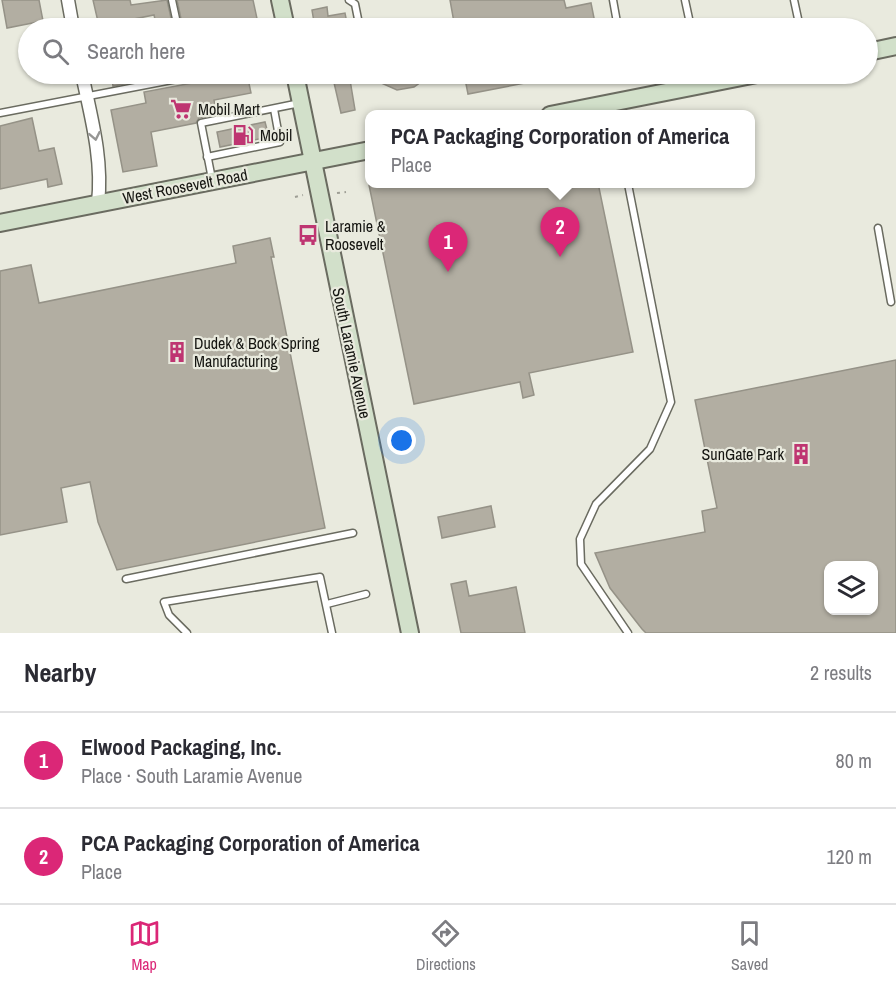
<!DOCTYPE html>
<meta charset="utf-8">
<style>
:root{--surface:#fff;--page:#f2f2f3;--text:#2b2b33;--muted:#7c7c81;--line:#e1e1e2;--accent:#db2777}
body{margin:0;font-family:"Archivo Narrow",sans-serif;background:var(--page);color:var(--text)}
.controls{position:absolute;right:18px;bottom:18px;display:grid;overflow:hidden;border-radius:12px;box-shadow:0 2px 4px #0004}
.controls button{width:54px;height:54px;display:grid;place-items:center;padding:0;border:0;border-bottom:2px solid var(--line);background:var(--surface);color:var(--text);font:30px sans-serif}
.you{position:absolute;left:402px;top:441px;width:21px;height:21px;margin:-15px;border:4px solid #fff;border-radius:50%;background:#1a73e8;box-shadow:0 0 0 9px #1a73e833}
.badge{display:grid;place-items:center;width:39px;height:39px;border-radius:50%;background:var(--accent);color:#fff;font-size:20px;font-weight:700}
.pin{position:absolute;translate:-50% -50px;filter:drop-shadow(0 2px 3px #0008)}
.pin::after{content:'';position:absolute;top:32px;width:21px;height:18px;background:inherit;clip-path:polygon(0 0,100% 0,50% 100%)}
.popup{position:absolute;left:365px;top:110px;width:390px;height:78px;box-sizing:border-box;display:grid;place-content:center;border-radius:12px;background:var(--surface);filter:drop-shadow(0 2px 4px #0005);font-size:20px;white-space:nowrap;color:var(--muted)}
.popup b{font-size:22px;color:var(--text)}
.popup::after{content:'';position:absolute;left:50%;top:100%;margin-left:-12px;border:12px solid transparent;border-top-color:var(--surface)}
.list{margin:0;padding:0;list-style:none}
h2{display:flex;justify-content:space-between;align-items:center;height:78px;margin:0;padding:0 24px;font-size:26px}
h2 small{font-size:20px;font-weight:400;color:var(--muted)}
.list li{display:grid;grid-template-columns:39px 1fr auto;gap:18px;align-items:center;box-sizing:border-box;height:96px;padding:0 24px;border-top:2px solid var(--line)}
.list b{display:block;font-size:22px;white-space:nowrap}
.list p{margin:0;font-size:20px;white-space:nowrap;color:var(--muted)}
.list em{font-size:20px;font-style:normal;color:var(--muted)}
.icon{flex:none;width:33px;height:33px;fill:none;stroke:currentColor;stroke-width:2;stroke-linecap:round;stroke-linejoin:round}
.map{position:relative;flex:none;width:896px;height:633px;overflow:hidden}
.search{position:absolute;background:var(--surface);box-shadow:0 2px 4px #0004;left:18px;right:18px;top:18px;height:66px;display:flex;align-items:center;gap:15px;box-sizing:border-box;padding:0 21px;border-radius:33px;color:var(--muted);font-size:22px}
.sheet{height:270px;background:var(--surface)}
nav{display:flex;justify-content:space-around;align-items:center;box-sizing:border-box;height:84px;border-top:2px solid var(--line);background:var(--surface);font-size:16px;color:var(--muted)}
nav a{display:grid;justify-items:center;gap:3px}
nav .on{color:var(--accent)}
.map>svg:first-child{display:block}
</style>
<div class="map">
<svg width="896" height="633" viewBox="0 0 896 633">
<rect width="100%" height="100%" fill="#e9eade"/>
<g fill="#b2aea2" stroke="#959287" stroke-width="1.5" fill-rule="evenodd">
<polygon points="2,0 39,0 43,21 7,28"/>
<polygon points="93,0 130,0 131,5 167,0 173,27 157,28 154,15 99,26"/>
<polygon points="177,0 253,0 259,28 183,28"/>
<polygon points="450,0 564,0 566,8 591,3 596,28 455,28"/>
<polygon points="327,7 328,16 345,13 348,28 315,28 312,10"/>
<polygon points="111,74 156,74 156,78 113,86"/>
<polygon points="240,74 247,74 251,93 214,100 217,114 199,118 196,123 151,132 157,166 123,172 111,110 146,103 144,92"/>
<polygon points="332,74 349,74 355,110 341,113"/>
<polygon points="373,74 432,74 414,87 397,90 381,83"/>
<polygon points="464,74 546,74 546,79 468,94"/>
<polygon points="32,118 39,151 54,148 62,184 48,187 47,179 0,189 0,126"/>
<polygon points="265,122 269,137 220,147 217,132"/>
<polygon points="376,183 598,183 633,352 529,373 534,395 523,398 520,382 414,404 369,185"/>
<polygon points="270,238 274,257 271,257 325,528 117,570 98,522 90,482 61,488 67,522 0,535 0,271 31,265 39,303 236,263 233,246"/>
<path d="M896 360V633H646L642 629 610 588 595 553 705 532 702 511 717 508 695 400ZM828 566H873V610H828Z"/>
<polygon points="491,506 495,527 442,538 438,517"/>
<polygon points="466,581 469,596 516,587 525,633 461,633 451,584"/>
</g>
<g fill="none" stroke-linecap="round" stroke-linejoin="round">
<defs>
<g id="lane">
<polyline points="172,0 178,28"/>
<polyline points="349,0 355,4 358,19 353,28"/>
<polyline points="613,0 618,28"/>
<polyline points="685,0 691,28"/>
<polyline points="794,0 800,28"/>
<polyline points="611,103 614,115"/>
<polyline points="0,113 203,74"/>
<polyline points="207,157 280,142 274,109"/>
<polyline points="212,179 201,123 300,103"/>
<polyline points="628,184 671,402 650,449 596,504 580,539 581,564 628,633"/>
<polyline points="878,228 891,302"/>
<polyline points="126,579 353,533"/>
<polyline points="327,604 366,594"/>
<polyline points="187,633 169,615 164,602 320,577 332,633"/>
</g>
<g id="street">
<polyline points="68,0 73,28"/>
<path d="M82 74C91 117 103 159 98 203"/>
</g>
<g id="secondary">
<polyline points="280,0 286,28"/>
<polyline points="868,52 896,46"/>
<polyline points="295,74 410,633"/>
<polyline points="550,115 757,74"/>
<polyline points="0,223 370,150"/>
</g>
</defs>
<use href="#lane" stroke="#6a6b60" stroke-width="9"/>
<use href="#street" stroke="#6a6b60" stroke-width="15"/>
<use href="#secondary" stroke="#6a6b60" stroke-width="20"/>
<g stroke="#9e9e95" stroke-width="2" stroke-dasharray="3 4.5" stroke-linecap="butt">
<polyline points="337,193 346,192"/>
<polyline points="295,197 303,195"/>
</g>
<use href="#lane" stroke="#fff" stroke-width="6"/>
<use href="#street" stroke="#fff" stroke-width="12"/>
<use href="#secondary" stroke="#d2e0ca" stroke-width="16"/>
</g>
<defs><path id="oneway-chevron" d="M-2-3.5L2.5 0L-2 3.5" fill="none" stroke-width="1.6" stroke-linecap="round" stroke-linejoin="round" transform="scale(1.5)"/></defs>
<use stroke="#969694" href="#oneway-chevron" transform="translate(95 136) rotate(79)"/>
<defs>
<symbol id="supermarket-bare" viewBox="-9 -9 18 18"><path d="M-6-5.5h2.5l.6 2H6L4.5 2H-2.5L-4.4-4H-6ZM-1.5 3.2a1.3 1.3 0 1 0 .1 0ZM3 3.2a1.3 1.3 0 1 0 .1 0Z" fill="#be3571" stroke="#e9eade" stroke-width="2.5" paint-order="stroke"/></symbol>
<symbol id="fuel-bare" viewBox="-9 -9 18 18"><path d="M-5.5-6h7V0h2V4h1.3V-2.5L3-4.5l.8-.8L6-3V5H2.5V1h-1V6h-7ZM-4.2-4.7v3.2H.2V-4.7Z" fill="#be3571" stroke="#e9eade" stroke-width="2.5" paint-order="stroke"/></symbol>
<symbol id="bus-bare" viewBox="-9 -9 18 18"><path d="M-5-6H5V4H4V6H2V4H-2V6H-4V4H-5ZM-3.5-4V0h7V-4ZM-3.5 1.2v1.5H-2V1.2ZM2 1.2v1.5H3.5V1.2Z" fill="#be3571" stroke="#e9eade" stroke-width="2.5" paint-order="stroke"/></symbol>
<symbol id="building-bare" viewBox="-9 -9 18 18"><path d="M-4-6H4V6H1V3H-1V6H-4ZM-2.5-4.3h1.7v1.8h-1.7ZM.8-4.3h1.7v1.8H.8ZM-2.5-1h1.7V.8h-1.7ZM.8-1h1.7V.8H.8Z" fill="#be3571" stroke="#e9eade" stroke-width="2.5" paint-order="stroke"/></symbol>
</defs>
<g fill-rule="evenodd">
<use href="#supermarket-bare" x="166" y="94" width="30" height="30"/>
<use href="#fuel-bare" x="228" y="120" width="30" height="30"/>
<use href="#bus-bare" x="293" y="220" width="30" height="30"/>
<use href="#building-bare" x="162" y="337" width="30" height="30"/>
<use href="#building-bare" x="786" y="439" width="30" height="30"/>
</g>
<g text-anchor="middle" stroke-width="4.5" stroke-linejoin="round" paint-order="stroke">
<g font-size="16" fill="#151511" stroke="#e9eade" text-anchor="start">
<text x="198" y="115">Mobil Mart</text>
<text x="260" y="141">Mobil</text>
<text x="325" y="232">Laramie &amp;<tspan x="325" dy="18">Roosevelt</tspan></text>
<text x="194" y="349">Dudek &amp; Bock Spring<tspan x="194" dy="18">Manufacturing</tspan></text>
<text x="784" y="460" text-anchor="end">SunGate Park</text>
</g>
<g font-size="16" fill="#151511" stroke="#e9eade">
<text transform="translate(185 186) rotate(-11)" y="6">West Roosevelt Road</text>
<text transform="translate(352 353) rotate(78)" y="6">South Laramie Avenue</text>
</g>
</g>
</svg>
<div class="controls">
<button><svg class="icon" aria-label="layers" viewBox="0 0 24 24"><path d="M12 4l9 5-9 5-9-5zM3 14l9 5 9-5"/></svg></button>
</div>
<div class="you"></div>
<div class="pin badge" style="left:448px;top:272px">1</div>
<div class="pin badge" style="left:560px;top:257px">2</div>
<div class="popup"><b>PCA Packaging Corporation of America</b>Place</div>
<div class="search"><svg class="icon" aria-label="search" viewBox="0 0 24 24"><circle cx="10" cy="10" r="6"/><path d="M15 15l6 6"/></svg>Search here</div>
</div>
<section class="sheet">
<h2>Nearby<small>2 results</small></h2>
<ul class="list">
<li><span class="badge">1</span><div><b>Elwood Packaging, Inc.</b><p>Place · South Laramie Avenue</p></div><em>80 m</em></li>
<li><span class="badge">2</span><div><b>PCA Packaging Corporation of America</b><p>Place</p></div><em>120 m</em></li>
</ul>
</section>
<nav>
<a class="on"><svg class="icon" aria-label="map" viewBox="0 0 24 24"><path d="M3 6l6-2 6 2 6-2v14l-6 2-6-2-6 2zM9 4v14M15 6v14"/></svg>Map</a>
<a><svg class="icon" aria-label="directions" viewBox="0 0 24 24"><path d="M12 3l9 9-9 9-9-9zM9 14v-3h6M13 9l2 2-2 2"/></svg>Directions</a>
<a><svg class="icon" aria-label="saved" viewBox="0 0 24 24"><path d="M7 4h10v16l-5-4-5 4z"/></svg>Saved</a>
</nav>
